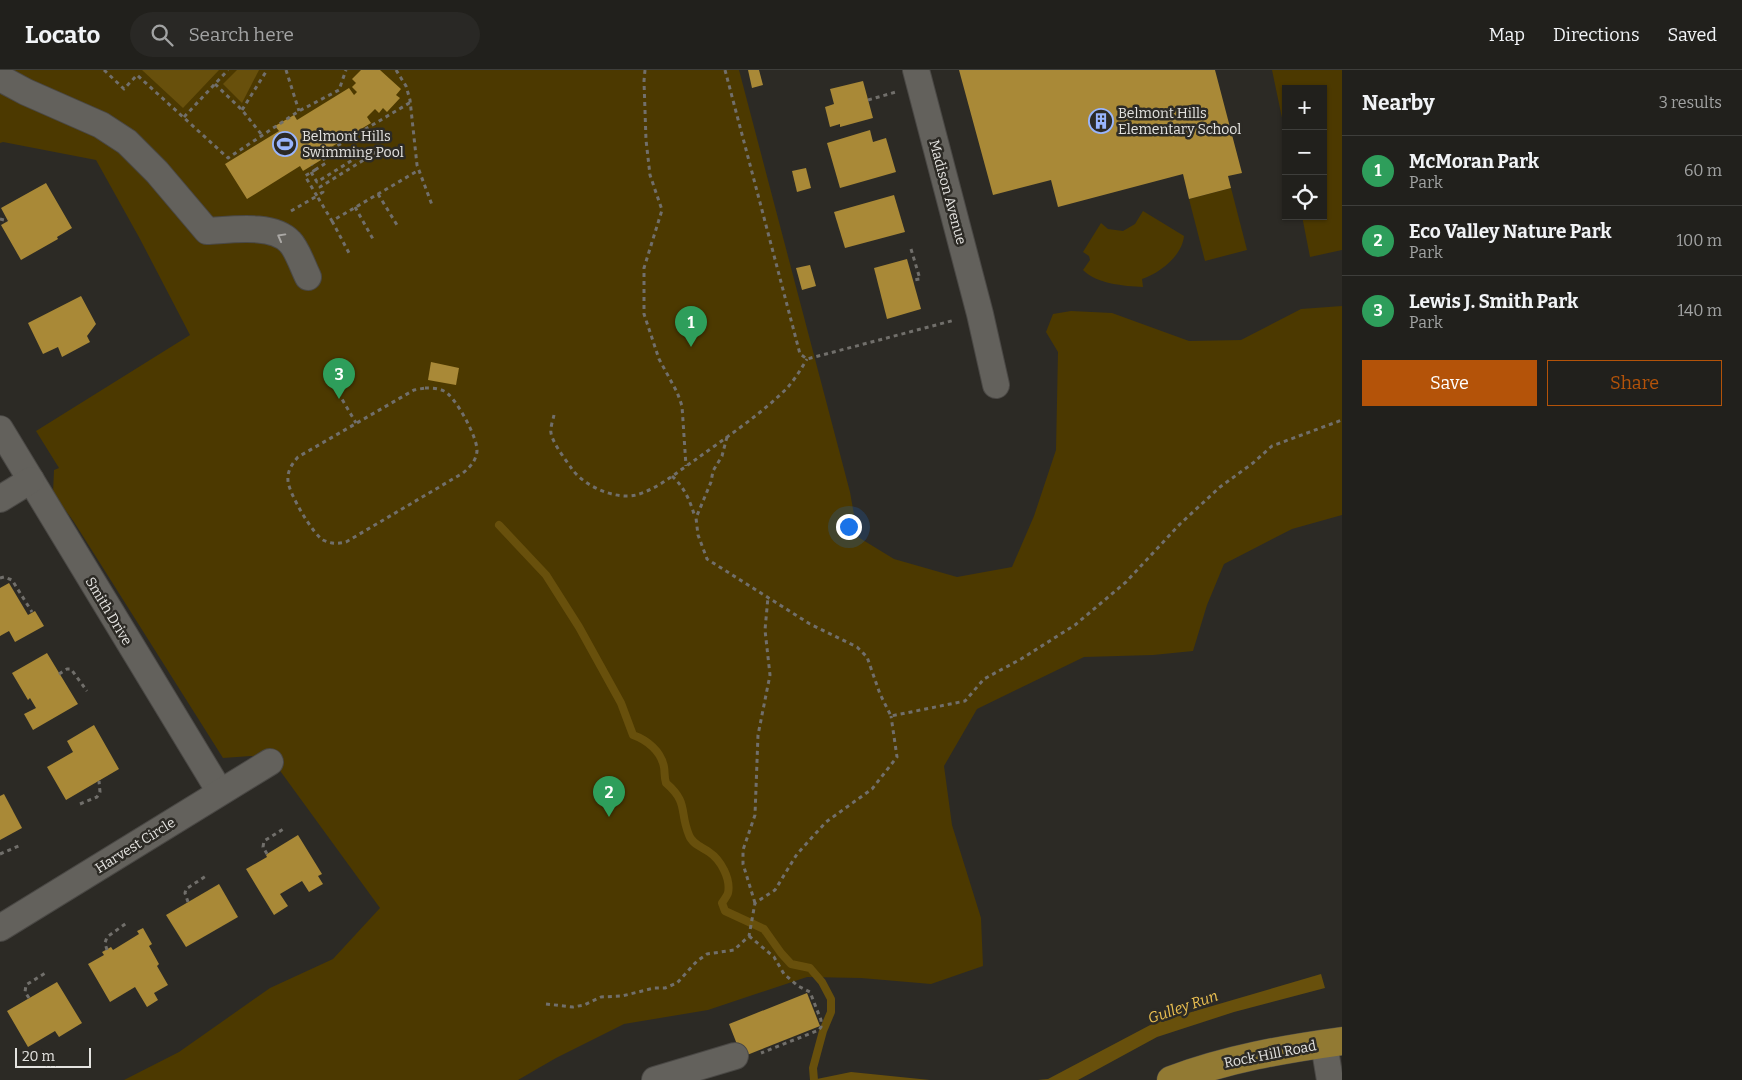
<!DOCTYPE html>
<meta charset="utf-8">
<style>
:root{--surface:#21201c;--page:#292825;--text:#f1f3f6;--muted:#a2a3a3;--line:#3e3e3b;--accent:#b45309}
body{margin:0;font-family:Bitter,serif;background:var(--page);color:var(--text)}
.controls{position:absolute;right:15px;top:15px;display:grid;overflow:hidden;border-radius:0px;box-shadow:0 1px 4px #0004}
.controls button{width:45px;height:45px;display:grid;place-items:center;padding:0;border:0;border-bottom:1px solid var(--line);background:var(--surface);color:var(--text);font:25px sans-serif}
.scale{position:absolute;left:15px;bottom:12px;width:76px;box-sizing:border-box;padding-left:5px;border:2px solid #e4e3e0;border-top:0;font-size:14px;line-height:18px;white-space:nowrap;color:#e4e3e0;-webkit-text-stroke:4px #2c2a25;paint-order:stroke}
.you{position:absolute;left:848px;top:456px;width:18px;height:18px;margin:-12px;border:4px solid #fff;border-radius:50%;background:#1a73e8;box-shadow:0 0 0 8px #1a73e833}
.badge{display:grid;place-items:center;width:32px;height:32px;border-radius:50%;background:var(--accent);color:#fff;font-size:16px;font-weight:700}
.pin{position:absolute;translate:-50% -41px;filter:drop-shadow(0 1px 2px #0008)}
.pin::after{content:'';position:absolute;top:26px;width:18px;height:15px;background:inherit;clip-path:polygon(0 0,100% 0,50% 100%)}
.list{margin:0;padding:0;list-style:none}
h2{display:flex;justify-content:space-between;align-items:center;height:65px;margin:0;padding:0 20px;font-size:21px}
h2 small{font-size:16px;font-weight:400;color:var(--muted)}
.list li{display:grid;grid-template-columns:32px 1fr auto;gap:15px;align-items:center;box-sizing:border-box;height:70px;padding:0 20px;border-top:1px solid var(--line)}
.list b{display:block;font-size:19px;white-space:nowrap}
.list p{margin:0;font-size:16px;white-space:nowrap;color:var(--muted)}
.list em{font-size:16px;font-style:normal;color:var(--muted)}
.actions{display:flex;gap:10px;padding:15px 20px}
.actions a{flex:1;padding:11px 0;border:1px solid var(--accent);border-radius:0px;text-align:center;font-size:18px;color:var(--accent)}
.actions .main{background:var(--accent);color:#fff}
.icon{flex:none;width:28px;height:28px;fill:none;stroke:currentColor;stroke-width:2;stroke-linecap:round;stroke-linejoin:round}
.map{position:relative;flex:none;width:1342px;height:1010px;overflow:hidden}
header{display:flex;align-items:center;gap:30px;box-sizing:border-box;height:70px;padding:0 25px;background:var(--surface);border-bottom:1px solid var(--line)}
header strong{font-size:24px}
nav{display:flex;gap:28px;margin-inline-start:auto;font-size:18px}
.search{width:350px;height:45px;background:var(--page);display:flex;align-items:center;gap:12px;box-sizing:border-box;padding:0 18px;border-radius:28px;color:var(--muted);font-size:19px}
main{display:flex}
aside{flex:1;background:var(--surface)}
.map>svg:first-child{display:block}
</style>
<header>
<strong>Locato</strong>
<div class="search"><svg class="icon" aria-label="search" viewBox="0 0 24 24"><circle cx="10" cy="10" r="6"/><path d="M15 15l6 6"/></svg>Search here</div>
<nav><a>Map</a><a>Directions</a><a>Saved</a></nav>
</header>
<main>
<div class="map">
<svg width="1342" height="1010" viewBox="0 0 1342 1010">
<rect width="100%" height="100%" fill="#2c2a25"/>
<g fill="#4c3900">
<polygon points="0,0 739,0 850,422 858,467 894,489 957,507 1012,497 1034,446 1056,380 1058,282 1046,262 1053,244 1071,241 1112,243 1189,271 1241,270 1301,239 1342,236 1342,445 1292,459 1224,494 1207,535 1193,581 1153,585 1084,587 977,639 944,696 952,755 981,848 983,896 931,914 861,908 807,907 708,940 624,954 556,988 518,1010 124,1010 179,982 270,918 333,889 380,838 270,687 251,686 223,688 74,452 53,423 54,400 59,398 36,361 190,265 140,169 96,90 3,72 0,73"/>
<polygon points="1272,0 1342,0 1342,180 1310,187 1302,146 1323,146 1323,19 1286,19 1286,67"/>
<polygon points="1231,118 1247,180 1205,191 1189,129"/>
<path d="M1143 141 1184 166C1182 186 1160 203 1142 209L1143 217C1124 216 1097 214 1083 200L1090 190 1089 186 1083 182 1101 153 1108 159 1123 161 1135 154Z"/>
</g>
<g fill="#68500c">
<polygon points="142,0 219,0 183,38"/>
<polygon points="237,0 259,0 242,33 223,14"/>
<polygon points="1321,904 1325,918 1234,942 1157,967 1078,1010 1038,1010 1048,1009 1154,953"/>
<polygon points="851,1002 930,1010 812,1010"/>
</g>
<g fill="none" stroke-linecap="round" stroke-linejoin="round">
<path stroke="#68500c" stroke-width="8" d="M499 455 546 505 579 557 621 633 633 665C647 670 661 681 664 697 665 702 664 707 666 713 689 733 679 741 689 765 692 774 702 777 709 782 721 790 731 809 728 823 727 826 724 830 722 833L725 841 764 859 781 883 791 894 810 898 822 912 831 929V942L823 961 813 998 814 1010"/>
</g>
<g fill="#a98937">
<polygon points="361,0 380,0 401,19 396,25 400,28 387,42 383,38 379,43 375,39 367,47 371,53 318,85 321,90 303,101 300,96 247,129 225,94 279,61 275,56 294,45 297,50 349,18 354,25 357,22 352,17 356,13 352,9"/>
<polygon points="748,0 759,0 763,15 752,18"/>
<polygon points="959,0 1215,0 1242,103 1228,106 1231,118 1189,129 1183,104 1058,137 1051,110 993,125"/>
<polygon points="863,11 873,48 840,57 840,54 830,57 825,37 834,34 830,19"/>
<polygon points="870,60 873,72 886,68 896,102 840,118 827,73"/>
<polygon points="806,98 811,118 797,122 792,101"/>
<polygon points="46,113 72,158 57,167 58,169 21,190 1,155 8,151 1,138"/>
<polygon points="894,125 905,162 845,178 834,142"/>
<polygon points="907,189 921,239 887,249 874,198"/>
<polygon points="810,195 816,216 802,220 796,198"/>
<polygon points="81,226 96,254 87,266 90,272 62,287 58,277 43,284 28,253"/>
<polygon points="431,292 459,298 456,315 428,310"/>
<polygon points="9,513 28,545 35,541 44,556 15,572 9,561 0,566 0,518"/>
<polygon points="47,583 78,634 33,660 24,644 36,638 30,628 28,630 12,603"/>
<polygon points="94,655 119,699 66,730 47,697 73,682 67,671"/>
<polygon points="4,724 22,758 0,770 0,726"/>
<polygon points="298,765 322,804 318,806 323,814 309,822 302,811 280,824 288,836 274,845 246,799 267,787 266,785 267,784"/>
<polygon points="219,814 238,847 186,877 166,845"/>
<polygon points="143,858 152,874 149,876 159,894 157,896 168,915 154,923 158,930 147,937 135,917 110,932 88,894 104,885 102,882 111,877 113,880 139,864 137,861"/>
<polygon points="57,912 82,953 59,967 55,961 28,977 7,941"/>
<polygon points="807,923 820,956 742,987 729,954"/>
</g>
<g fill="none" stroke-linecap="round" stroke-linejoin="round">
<defs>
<g id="minor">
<polyline points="916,0 980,244 996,315"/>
<path d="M0 8 26 22 101 55 127 72 157 102 207 161C230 160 273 153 290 172 297 179 303 197 308 207"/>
<polyline points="0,359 220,722"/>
<polyline points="0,429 31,410"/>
<polyline points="0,858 270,692"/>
<polyline points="1324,974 1330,1010"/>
<polyline points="655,1010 735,986"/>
</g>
<path id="major" d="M1171 1010C1226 989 1284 979 1342 971"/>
</defs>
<use href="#minor" stroke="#4a4845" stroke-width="28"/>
<use href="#major" stroke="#4a4845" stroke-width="29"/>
<g stroke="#716f6b" stroke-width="3" stroke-dasharray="4 4" stroke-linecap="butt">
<polyline points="104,0 124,19 137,5 228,88 299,41 339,20 346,0"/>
<polyline points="286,0 299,41"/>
<polyline points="396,0 406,16 410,30 417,95 432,135"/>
<polyline points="645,0 644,11 646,70 650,105 662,140 644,198 644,244 659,289 677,322 682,336 686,396"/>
<polyline points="725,0 800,284 807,289 955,250"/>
<polyline points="215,14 242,40 262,65"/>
<polyline points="868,30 896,22"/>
<polyline points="242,40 267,0"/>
<polyline points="184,47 228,0"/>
<polyline points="315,100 326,93 322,85 411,32"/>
<polyline points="311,102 317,112 372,78 375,83 320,117 323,122 317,126 305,106 315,100 312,95"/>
<polyline points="378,124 397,155"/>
<polyline points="355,137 373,169"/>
<polyline points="291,141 317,126 332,151 419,100"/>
<polyline points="0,149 8,151"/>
<polyline points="332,151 349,183"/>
<polyline points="911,179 920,209 913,210"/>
<polyline points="326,302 356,353"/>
<path d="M425 318C431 318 438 318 444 321 455 326 478 368 477 381 476 391 470 397 463 403L346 472C338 474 331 474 323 470 313 464 289 424 288 411 287 401 292 394 298 387L414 320Z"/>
<path d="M554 345C553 350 550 358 551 363 553 374 566 390 572 399 584 416 615 430 636 425 658 419 677 402 695 390 724 369 763 343 788 317 795 309 801 299 807 289"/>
<polyline points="727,367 722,386 713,401 711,412 696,448 698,465 707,489 810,554 857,577 867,587 880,624 891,646 965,631 984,609 1021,589 1075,555 1126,512 1180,454 1220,417 1253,393 1272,376 1342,350"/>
<path d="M672 406C685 418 690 431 695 447"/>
<polyline points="0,508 4,507 12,510 32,542"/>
<polyline points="59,604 67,599 71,599 87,621"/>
<polyline points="80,734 97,727 100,722 99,711"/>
<polyline points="0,784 21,775"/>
<polyline points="267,784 263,777 264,771 285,758"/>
<polyline points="188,832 185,823 186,819 206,806"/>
<polyline points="755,833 743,794 743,780 755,745 758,665 770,605 765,560 768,527"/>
<polyline points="749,866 774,887 784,904 798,916 810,922 821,950 821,957 819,960 761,983"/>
<polyline points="107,880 105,873 107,867 128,852"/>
<polyline points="29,928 25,922 26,915 47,902"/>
<polyline points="546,934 573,937 584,935 601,927 622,926 654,918 665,918 677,913 697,891 707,884 734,880 749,866 755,833 775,820 797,784 826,752 872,719 897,687 891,646"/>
</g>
<use href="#minor" stroke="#63615c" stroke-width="26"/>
<use href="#major" stroke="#927a33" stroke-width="28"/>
</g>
<defs><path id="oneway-chevron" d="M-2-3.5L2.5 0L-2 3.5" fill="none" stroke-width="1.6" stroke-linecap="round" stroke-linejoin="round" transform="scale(1.25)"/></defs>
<use stroke="#aaa8a5" href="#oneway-chevron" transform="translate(281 167) rotate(-151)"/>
<defs>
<symbol id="building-ring" viewBox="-11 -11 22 22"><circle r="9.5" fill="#2c2a25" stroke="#99b5fd" stroke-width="1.5"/><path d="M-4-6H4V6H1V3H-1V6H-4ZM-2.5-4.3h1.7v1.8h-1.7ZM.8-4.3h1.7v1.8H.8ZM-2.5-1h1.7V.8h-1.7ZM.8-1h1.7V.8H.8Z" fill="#99b5fd"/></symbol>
<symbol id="stadium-ring" viewBox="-11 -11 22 22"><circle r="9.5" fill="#2c2a25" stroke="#99b5fd" stroke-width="1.5"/><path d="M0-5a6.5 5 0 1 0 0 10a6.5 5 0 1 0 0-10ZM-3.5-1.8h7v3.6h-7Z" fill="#99b5fd"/></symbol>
</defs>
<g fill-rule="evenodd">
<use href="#building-ring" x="1087" y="37" width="28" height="28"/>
<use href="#stadium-ring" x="271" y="60" width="28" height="28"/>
</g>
<g text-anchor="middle" stroke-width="5" stroke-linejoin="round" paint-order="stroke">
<g font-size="14" fill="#e4e3e0" stroke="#2c2a25" text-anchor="start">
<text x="1118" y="48">Belmont Hills<tspan x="1118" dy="16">Elementary School</tspan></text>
<text x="302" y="71">Belmont Hills<tspan x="302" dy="16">Swimming Pool</tspan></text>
</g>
<g font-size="14" fill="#e4e3e0" stroke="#2c2a25">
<text transform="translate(948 122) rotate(75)" y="5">Madison Avenue</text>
<text transform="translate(109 541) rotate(59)" y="5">Smith Drive</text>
<text transform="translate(135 775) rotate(-32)" y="5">Harvest Circle</text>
<text transform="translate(1270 984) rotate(-11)" y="5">Rock Hill Road</text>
</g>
<g font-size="15" font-style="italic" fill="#edc151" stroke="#2c2a25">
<text transform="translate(1183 937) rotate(-19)" y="5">Gulley Run</text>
</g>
</g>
</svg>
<div class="controls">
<button>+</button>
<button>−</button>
<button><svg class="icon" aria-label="locate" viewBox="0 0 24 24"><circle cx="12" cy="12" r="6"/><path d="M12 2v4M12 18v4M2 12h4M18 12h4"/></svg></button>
</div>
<div class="scale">20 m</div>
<div class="you"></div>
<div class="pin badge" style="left:691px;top:277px;background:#2e9e5b">1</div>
<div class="pin badge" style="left:609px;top:747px;background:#2e9e5b">2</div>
<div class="pin badge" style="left:339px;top:329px;background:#2e9e5b">3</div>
</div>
<aside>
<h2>Nearby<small>3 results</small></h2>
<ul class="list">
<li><span class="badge" style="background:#2e9e5b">1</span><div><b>McMoran Park</b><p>Park</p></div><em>60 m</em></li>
<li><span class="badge" style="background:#2e9e5b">2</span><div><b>Eco Valley Nature Park</b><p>Park</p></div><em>100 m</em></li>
<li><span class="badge" style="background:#2e9e5b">3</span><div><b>Lewis J. Smith Park</b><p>Park</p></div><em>140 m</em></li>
</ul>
<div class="actions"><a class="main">Save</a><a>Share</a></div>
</aside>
</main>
